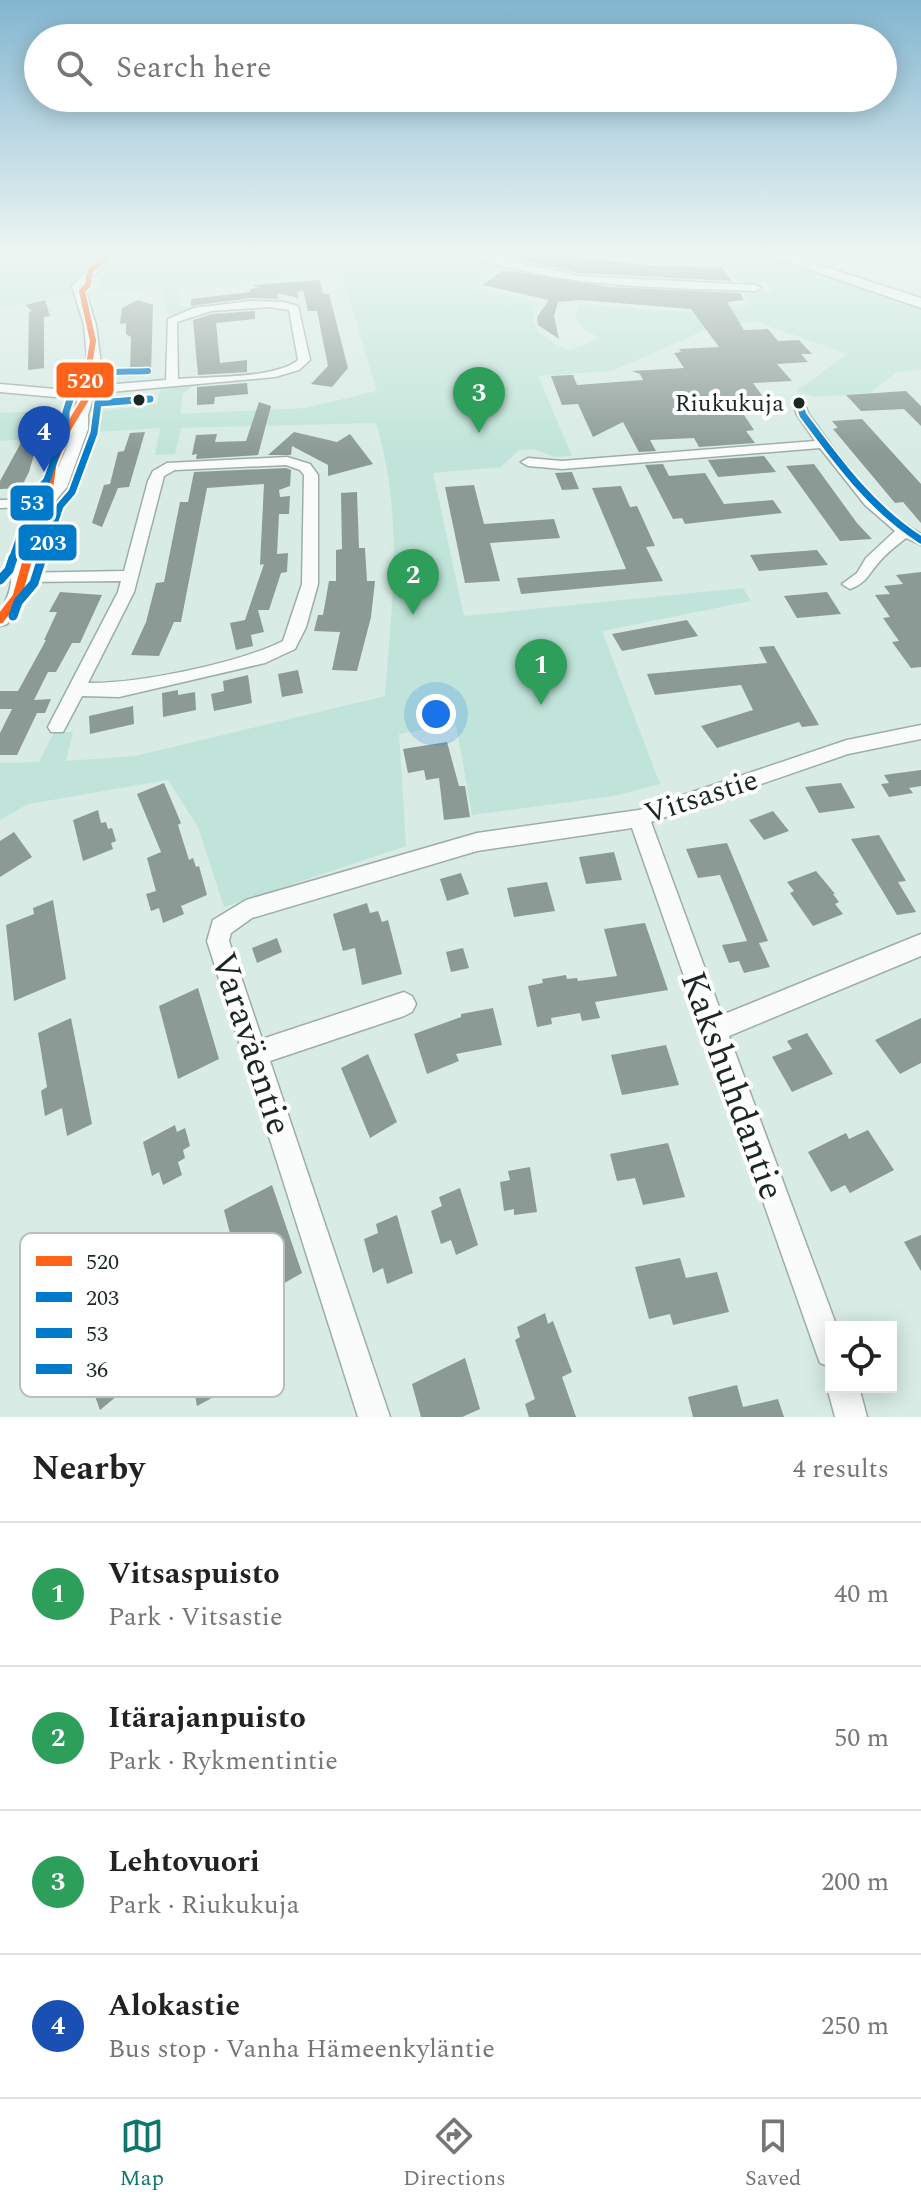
<!DOCTYPE html>
<meta charset="utf-8">
<style>
:root{--surface:#fff;--page:#f6f6f6;--text:#222;--muted:#767676;--line:#e0e0e0;--accent:#0f766e}
body{margin:0;font-family:Spectral,serif;background:var(--page);color:var(--text)}
.controls{position:absolute;right:24px;bottom:24px;display:grid;overflow:hidden;border-radius:0px;box-shadow:0 4px 20px #0003}
.controls button{width:72px;height:72px;display:grid;place-items:center;padding:0;border:0;border-bottom:2px solid var(--line);background:var(--surface);color:var(--text);font:40px sans-serif}
.you{position:absolute;left:436px;top:714px;width:28px;height:28px;margin:-20px;border:6px solid #fff;border-radius:50%;background:#1a73e8;box-shadow:0 0 0 12px #1a73e833}
.badge{display:grid;place-items:center;width:52px;height:52px;border-radius:50%;background:var(--accent);color:#fff;font-size:26px;font-weight:700}
.pin{position:absolute;translate:-50% -66px;filter:drop-shadow(0 2px 4px #0008)}
.pin::after{content:'';position:absolute;top:42px;width:28px;height:24px;background:inherit;clip-path:polygon(0 0,100% 0,50% 100%)}
.list{margin:0;padding:0;list-style:none}
h2{display:flex;justify-content:space-between;align-items:center;height:104px;margin:0;padding:0 32px;font-size:34px}
h2 small{font-size:26px;font-weight:400;color:var(--muted)}
.list li{display:grid;grid-template-columns:52px 1fr auto;gap:24px;align-items:center;box-sizing:border-box;height:144px;padding:0 32px;border-top:2px solid var(--line)}
.list b{display:block;font-size:30px;white-space:nowrap}
.list p{margin:0;font-size:26px;white-space:nowrap;color:var(--muted)}
.list em{font-size:26px;font-style:normal;color:var(--muted)}
.icon{flex:none;width:44px;height:44px;fill:none;stroke:currentColor;stroke-width:2;stroke-linecap:round;stroke-linejoin:round}
.map{position:relative;flex:none;width:921px;height:1417px;overflow:hidden}
.search{position:absolute;background:var(--surface);box-shadow:0 4px 20px #0003;left:24px;right:24px;top:24px;height:88px;display:flex;align-items:center;gap:20px;box-sizing:border-box;padding:0 28px;border-radius:44px;color:var(--muted);font-size:30px}
.sheet{height:680px;background:var(--surface)}
nav{display:flex;justify-content:space-around;align-items:center;box-sizing:border-box;height:112px;border-top:2px solid var(--line);background:var(--surface);font-size:22px;color:var(--muted)}
nav a{display:grid;justify-items:center;gap:4px}
nav .on{color:var(--accent)}
.map>svg:first-child{display:block}
</style>
<div class="map">
<svg width="921" height="1417" viewBox="0 0 921 1417">
<rect width="100%" height="100%" fill="#d8ebe5"/>
<g fill="#c0e4d9">
<polygon points="0,255 99,255 74,278 69,293 0,309"/>
<path d="M115 255H471L505 266 471 288 538 303C521 328 552 342 570 351L600 338 583 328 575 317 580 304 694 313 693 307 749 305 743 290 775 293 765 282 738 284 724 266 650 264 572 255H761L921 308V370L897 372 870 393 814 397 796 391 847 354 758 322 717 325 612 371 538 376 572 456 555 457 534 449 519 450 501 467 433 473 464 616 743 588 751 601 602 631 660 784 614 796 472 815 456 724 399 734 406 846 224 907 198 827 168 780 28 804 0 820V763L39 762 54 732H73L66 761 135 756 385 696C392 601 404 516 376 423L181 428 175 454 155 455 160 428 94 432 96 412 157 404 160 389 197 383 183 394 180 414 305 408 377 391 342 274 179 288 180 306 195 308 169 315 160 289 97 293C102 277 99 266 115 255Z"/>
<polygon points="65,410 47,438 0,441 0,413"/>
</g>
<g fill="none" stroke-linecap="round" stroke-linejoin="round">
<polyline stroke="#8cb9ac" stroke-width="3" points="605,255 716,260"/>
</g>
<g fill="#8b9a95">
<polygon points="524,255 559,255 656,266 722,267 732,281 580,273 518,259"/>
<polygon points="504,270 610,287 740,293 744,300 727,302 744,330 768,329 778,341 799,340 812,354 801,354 808,362 777,364 792,381 753,383 775,413 744,415 754,430 746,431 755,443 699,447 694,438 650,440 656,451 639,452 623,422 593,437 578,404 562,405 551,376 573,375 577,385 643,380 640,374 632,371 684,368 674,353 681,352 679,349 719,347 691,309 581,300 558,302 554,316 559,339 538,325 537,317 549,300 482,285"/>
<polygon points="320,280 323,294 329,294 348,368 332,387 311,384 328,366 317,311 308,311 303,290 297,293 299,298 277,293 278,299 251,298 191,306 191,299 250,292 250,289 258,288 253,285"/>
<polygon points="45,300 50,316 44,317 44,368 28,370 29,312 32,311 25,305"/>
<polygon points="138,300 153,305 151,372 130,375 131,337 126,334 126,323 120,324 122,308"/>
<polygon points="255,311 255,319 216,323 220,363 247,360 247,372 198,375 193,320 212,314"/>
<polygon points="247,383 248,394 215,397 214,404 197,405 197,387"/>
<polygon points="906,391 921,406 921,426 904,409 861,411 846,395"/>
<polygon points="259,402 271,406 258,455 196,459 197,454 192,455 196,435 217,434 215,442 246,441"/>
<polygon points="862,419 921,484 921,523 903,502 895,503 833,429 838,428 832,421"/>
<polygon points="145,432 129,487 118,488 102,527 92,523 104,485 110,484 118,452 124,451 130,433"/>
<polygon points="294,432 337,442 350,434 373,464 328,476 328,465 292,446 291,455 268,455"/>
<polygon points="38,440 29,472 21,488 0,489 0,481 22,441"/>
<polygon points="764,456 776,472 718,477 708,460"/>
<polygon points="663,464 669,476 705,473 724,504 773,500 782,513 685,524 682,518 673,519 645,465"/>
<polygon points="814,464 857,523 872,539 840,541 786,466"/>
<polygon points="286,468 291,470 290,486 279,490 280,497 290,496 289,514 279,514 277,554 288,553 287,572 281,573 269,610 258,610 264,632 251,635 253,646 236,650 230,623 245,620 264,564 260,565 264,484 207,488 181,622 174,622 159,656 131,655 146,622 156,583 164,582 180,502 188,502 194,472"/>
<polygon points="572,472 579,489 562,490 555,473"/>
<polygon points="474,485 484,524 554,519 560,538 490,543 500,581 465,583 445,487"/>
<polygon points="621,486 630,507 637,506 655,546 646,547 663,581 521,594 517,578 626,569 592,488"/>
<polygon points="357,492 359,548 365,548 367,581 375,581 371,617 357,671 332,670 340,632 314,631 318,615 323,615 329,581 336,581 336,550 342,549 341,493"/>
<polygon points="817,550 828,565 759,571 750,555"/>
<polygon points="921,572 921,667 911,668 892,642 899,641 883,618 890,617 875,595 890,594 884,586 903,584 896,575"/>
<polygon points="60,592 102,595 80,643 72,643 56,672 48,672 34,700 51,699 45,713 37,713 17,755 0,755 0,733 12,709 0,709 0,691 18,691 46,640 44,640 57,612 49,612"/>
<polygon points="827,592 841,614 797,618 784,596"/>
<polygon points="687,620 698,636 622,651 612,634"/>
<polygon points="774,646 819,725 802,727 799,722 717,748 701,726 753,710 741,685 655,695 647,674 767,663 759,647"/>
<polygon points="298,670 303,693 282,697 278,674"/>
<polygon points="248,675 252,703 214,711 211,694 224,691 223,681"/>
<polygon points="178,690 178,695 195,692 196,710 163,717 162,693"/>
<polygon points="133,706 134,724 90,734 89,716"/>
<polygon points="447,742 459,786 465,786 470,817 444,820 439,778 426,780 424,770 408,773 403,749"/>
<polygon points="921,770 921,786 909,788 913,793 889,797 881,784 889,783 884,775"/>
<polygon points="164,783 181,823 178,825 189,860 193,858 196,867 199,866 207,895 181,906 184,914 163,923 159,908 151,911 146,894 156,891 147,858 161,852 137,794"/>
<polygon points="841,783 855,808 819,813 805,787"/>
<polygon points="98,810 101,823 106,822 108,829 112,828 116,841 111,843 113,849 83,861 73,820"/>
<polygon points="773,811 789,831 764,840 749,820"/>
<polygon points="14,832 32,857 0,877 0,841"/>
<polygon points="879,835 906,881 898,882 916,912 897,915 851,839"/>
<polygon points="727,843 768,941 759,943 770,967 744,973 739,961 729,963 722,945 747,941 720,875 698,878 686,849"/>
<polygon points="614,852 622,880 586,884 579,857"/>
<polygon points="816,871 835,894 833,894 839,902 835,904 843,914 813,926 790,893 794,891 787,882"/>
<polygon points="461,873 469,894 447,901 440,879"/>
<polygon points="547,882 555,911 514,917 507,888"/>
<polygon points="53,900 66,979 14,1001 6,925 34,914 33,908"/>
<polygon points="367,903 370,913 378,911 382,922 388,920 402,974 362,985 355,948 343,951 333,914"/>
<polygon points="645,923 668,990 595,1002 600,1018 582,1021 580,1013 551,1018 552,1024 537,1027 528,986 543,983 542,979 566,975 567,979 577,978 578,981 617,976 604,929"/>
<polygon points="277,938 282,952 257,963 252,948"/>
<polygon points="463,948 469,968 451,972 446,952"/>
<polygon points="198,988 219,1059 178,1079 159,1006"/>
<polygon points="493,1008 502,1045 456,1054 459,1061 427,1074 414,1034 461,1017 461,1014"/>
<polygon points="71,1018 92,1124 67,1136 62,1108 45,1116 41,1091 47,1087 38,1033"/>
<polygon points="921,1018 921,1063 900,1074 875,1040"/>
<polygon points="807,1033 833,1074 792,1092 772,1057 792,1049 787,1041"/>
<polygon points="666,1045 679,1085 622,1095 611,1055"/>
<polygon points="368,1054 397,1122 370,1138 341,1068"/>
<polygon points="175,1125 177,1132 185,1128 190,1146 183,1150 185,1158 178,1162 182,1175 163,1185 159,1172 152,1176 143,1142"/>
<polygon points="868,1130 894,1170 850,1193 845,1185 831,1192 808,1152 846,1133 849,1139"/>
<polygon points="668,1143 685,1197 643,1205 635,1178 617,1181 610,1154"/>
<polygon points="530,1167 537,1212 514,1215 514,1209 504,1211 500,1182 510,1180 508,1171"/>
<polygon points="272,1185 302,1273 258,1298 242,1240 233,1245 224,1210"/>
<polygon points="460,1188 478,1245 456,1255 451,1240 441,1244 431,1211 442,1206 439,1197"/>
<polygon points="397,1215 413,1273 387,1284 383,1268 373,1273 364,1239 378,1233 376,1224"/>
<polygon points="921,1235 921,1271 904,1242"/>
<polygon points="680,1258 686,1278 717,1272 729,1312 673,1325 670,1314 649,1319 635,1267"/>
<polygon points="545,1313 548,1324 553,1321 572,1372 562,1377 576,1417 529,1417 525,1404 535,1399 515,1340 520,1337 517,1327"/>
<polygon points="109,1334 129,1386 100,1410 91,1385 85,1389 75,1360"/>
<polygon points="220,1342 222,1350 226,1348 234,1386 197,1406 190,1368 209,1357 208,1348"/>
<polygon points="465,1358 480,1409 462,1417 421,1417 412,1384"/>
<polygon points="737,1385 743,1407 778,1399 784,1417 693,1417 688,1397"/>
</g>
<g fill="none" stroke-linecap="round" stroke-linejoin="round">
<defs>
<g id="minor">
<path d="M471 255H486L580 276 756 285 761 288 756 291C678 288 600 288 524 271 507 267 486 264 471 255Z"/>
<path d="M251 301 284 302 298 306 310 360 299 370 275 377 55 397 0 392V384L55 389 166 380 168 319 194 308ZM269 307 289 310 298 360C276 379 208 376 178 379L177 322 211 311Z"/>
<path d="M799 399 803 400 809 415C842 459 872 507 921 534V545L906 538C897 545 887 553 880 561 869 573 867 583 850 589L842 584 857 573 866 558 895 531 865 505 820 448 562 469 528 466 521 462 528 458 562 461 815 441 797 415 793 403Z"/>
<path d="M287 457 310 464 318 475V584L306 627 295 649 265 663 119 697 82 696 63 732H51L48 727 118 592 121 581 21 582 16 581 13 577 16 573 124 571 148 481 153 471 167 463ZM286 465 300 470 304 475 302 584 283 641C239 663 138 684 88 683L134 592 164 476 175 470Z"/>
<polygon points="46,499 53,503 51,506 0,508 0,500"/>
<polygon points="921,725 921,739 848,754 651,822 722,1015 921,934 921,956 729,1036 837,1327 831,1327 831,1367 820,1363 816,1352 632,828 477,851 252,918 231,933 229,941 262,1039 404,992 412,996 416,1004 412,1012 404,1016 270,1061 390,1417 358,1417 207,941 213,920 246,900 477,833 639,810 847,740"/>
<polygon points="831,1378 831,1387 859,1387 867,1417 835,1417 827,1387"/>
</g>
<path id="tertiary" d="M101 255H114L84 286 96 325 103 381 95 391 88 415V429L67 487 56 500 29 580 27 597 7 624 0 626C0 603 10 600 11 580L39 499 38 487 46 482 52 483C58 466 69 446 72 428 75 410 76 395 89 380L84 325 72 286Z"/>
<polygon id="primary" points="767,255 789,255 921,298 921,308"/>
</defs>
<use href="#minor" stroke="#9eada8" stroke-width="3"/>
<use href="#tertiary" stroke="#9eada8" stroke-width="3"/>
<use href="#primary" stroke="#9eada8" stroke-width="3"/>
<use href="#minor" fill="#f9fcfb" fill-rule="evenodd"/>
<use href="#tertiary" fill="#f9fcfb" fill-rule="evenodd"/>
<use href="#primary" fill="#f9fcfb" fill-rule="evenodd"/>
<defs>
<polyline id="bus-1-far2" points="85,389 93,341 82,291 88,285 90,271 108,255"/>
<polyline id="bus-1-far1" points="27,560 48,499 53,464 68,428 85,400 85,387"/>
<polyline id="bus-1" points="0,619 17,597 28,558"/>
<polyline id="bus-2-far1" points="42,560 60,506 72,492 94,433 98,403 150,399"/>
<polyline id="bus-2" points="13,616 18,602 34,583 42,558"/>
<path id="bus-3-far2" d="M74 389C81 367 128 373 148 371"/>
<polyline id="bus-3-far1" points="12,560 35,494 47,480 66,427 66,412 74,387"/>
<polyline id="bus-3" points="0,580 9,570 13,558"/>
<path id="bus-4" d="M799 403 803 415C838 462 871 508 921 540"/>
</defs>
<use href="#bus-1-far2" stroke="#fff" stroke-width="9"/>
<use href="#bus-1-far1" stroke="#fff" stroke-width="11"/>
<use href="#bus-1" stroke="#fff" stroke-width="15"/>
<use href="#bus-2-far1" stroke="#fff" stroke-width="11"/>
<use href="#bus-2" stroke="#fff" stroke-width="15"/>
<use href="#bus-3-far2" stroke="#fff" stroke-width="9"/>
<use href="#bus-3-far1" stroke="#fff" stroke-width="11"/>
<use href="#bus-3" stroke="#fff" stroke-width="15"/>
<use href="#bus-4" stroke="#fff" stroke-width="11"/>
<use href="#bus-1-far2" stroke="#ff6319" stroke-width="6"/>
<use href="#bus-1-far1" stroke="#ff6319" stroke-width="7"/>
<use href="#bus-1" stroke="#ff6319" stroke-width="9"/>
<use href="#bus-2-far1" stroke="#007ac9" stroke-width="7"/>
<use href="#bus-2" stroke="#007ac9" stroke-width="9"/>
<use href="#bus-3-far2" stroke="#007ac9" stroke-width="6"/>
<use href="#bus-3-far1" stroke="#007ac9" stroke-width="7"/>
<use href="#bus-3" stroke="#007ac9" stroke-width="9"/>
<use href="#bus-4" stroke="#007ac9" stroke-width="7"/>
</g>
<linearGradient id="sky" x2="0" y2="1"><stop stop-color="#83b6d0"/><stop offset="0.56" stop-color="#edf6f3"/><stop offset="1" stop-color="#edf6f3" stop-opacity="0"/></linearGradient>
<rect width="921" height="453" fill="url(#sky)"/>
<g fill="#1a2824" stroke="#fff" stroke-width="3">
<circle cx="139" cy="400" r="7"/>
<circle cx="799" cy="403" r="7"/>
</g>
<g text-anchor="middle" stroke-width="8" stroke-linejoin="round" paint-order="stroke">
<g font-size="24" fill="#1a2824" stroke="#fff" text-anchor="end">
<text x="784" y="411">Riukukuja</text>
</g>
<g font-size="30" fill="#1a2824" stroke="#fff">
<text transform="translate(701 796) rotate(-18)" y="10">Vitsastie</text>
</g>
<g font-size="36" fill="#1a2824" stroke="#fff">
<text transform="translate(253 1043) rotate(72)" y="13">Varaväentie</text>
<text transform="translate(734 1085) rotate(70)" y="13">Kakshuhdantie</text>
</g>
</g>
<rect x="20" y="1233" width="264" height="164" rx="12" fill="#fff" stroke="#babebd" stroke-width="2"/>
<rect x="36" y="1256" width="36" height="10" fill="#ff6319"/>
<rect x="36" y="1292" width="36" height="10" fill="#007ac9"/>
<rect x="36" y="1328" width="36" height="10" fill="#007ac9"/>
<rect x="36" y="1364" width="36" height="10" fill="#007ac9"/>
<g font-size="22" fill="#1a2824">
<text x="86" y="1269">520</text>
<text x="86" y="1305">203</text>
<text x="86" y="1341">53</text>
<text x="86" y="1377">36</text>
</g>
<g stroke="#fff" stroke-width="3">
<rect x="55" y="361" width="60" height="38" rx="8" fill="#ff6319"/>
<rect x="9" y="484" width="46" height="38" rx="8" fill="#007ac9"/>
<rect x="17" y="523" width="61" height="39" rx="8" fill="#007ac9"/>
</g>
<g font-size="22" text-anchor="middle" font-weight="bold" fill="#fff">
<text x="85" y="388">520</text>
<text x="32" y="510">53</text>
<text x="48" y="550">203</text>
</g>
</svg>
<div class="controls">
<button><svg class="icon" aria-label="locate" viewBox="0 0 24 24"><circle cx="12" cy="12" r="6"/><path d="M12 2v4M12 18v4M2 12h4M18 12h4"/></svg></button>
</div>
<div class="you"></div>
<div class="pin badge" style="left:541px;top:705px;background:#2e9e5b">1</div>
<div class="pin badge" style="left:413px;top:615px;background:#2e9e5b">2</div>
<div class="pin badge" style="left:479px;top:433px;background:#2e9e5b">3</div>
<div class="pin badge" style="left:44px;top:472px;background:#1a4fb4">4</div>
<div class="search"><svg class="icon" aria-label="search" viewBox="0 0 24 24"><circle cx="10" cy="10" r="6"/><path d="M15 15l6 6"/></svg>Search here</div>
</div>
<section class="sheet">
<h2>Nearby<small>4 results</small></h2>
<ul class="list">
<li><span class="badge" style="background:#2e9e5b">1</span><div><b>Vitsaspuisto</b><p>Park · Vitsastie</p></div><em>40 m</em></li>
<li><span class="badge" style="background:#2e9e5b">2</span><div><b>Itärajanpuisto</b><p>Park · Rykmentintie</p></div><em>50 m</em></li>
<li><span class="badge" style="background:#2e9e5b">3</span><div><b>Lehtovuori</b><p>Park · Riukukuja</p></div><em>200 m</em></li>
<li><span class="badge" style="background:#1a4fb4">4</span><div><b>Alokastie</b><p>Bus stop · Vanha Hämeenkyläntie</p></div><em>250 m</em></li>
</ul>
</section>
<nav>
<a class="on"><svg class="icon" aria-label="map" viewBox="0 0 24 24"><path d="M3 6l6-2 6 2 6-2v14l-6 2-6-2-6 2zM9 4v14M15 6v14"/></svg>Map</a>
<a><svg class="icon" aria-label="directions" viewBox="0 0 24 24"><path d="M12 3l9 9-9 9-9-9zM9 14v-3h6M13 9l2 2-2 2"/></svg>Directions</a>
<a><svg class="icon" aria-label="saved" viewBox="0 0 24 24"><path d="M7 4h10v16l-5-4-5 4z"/></svg>Saved</a>
</nav>
